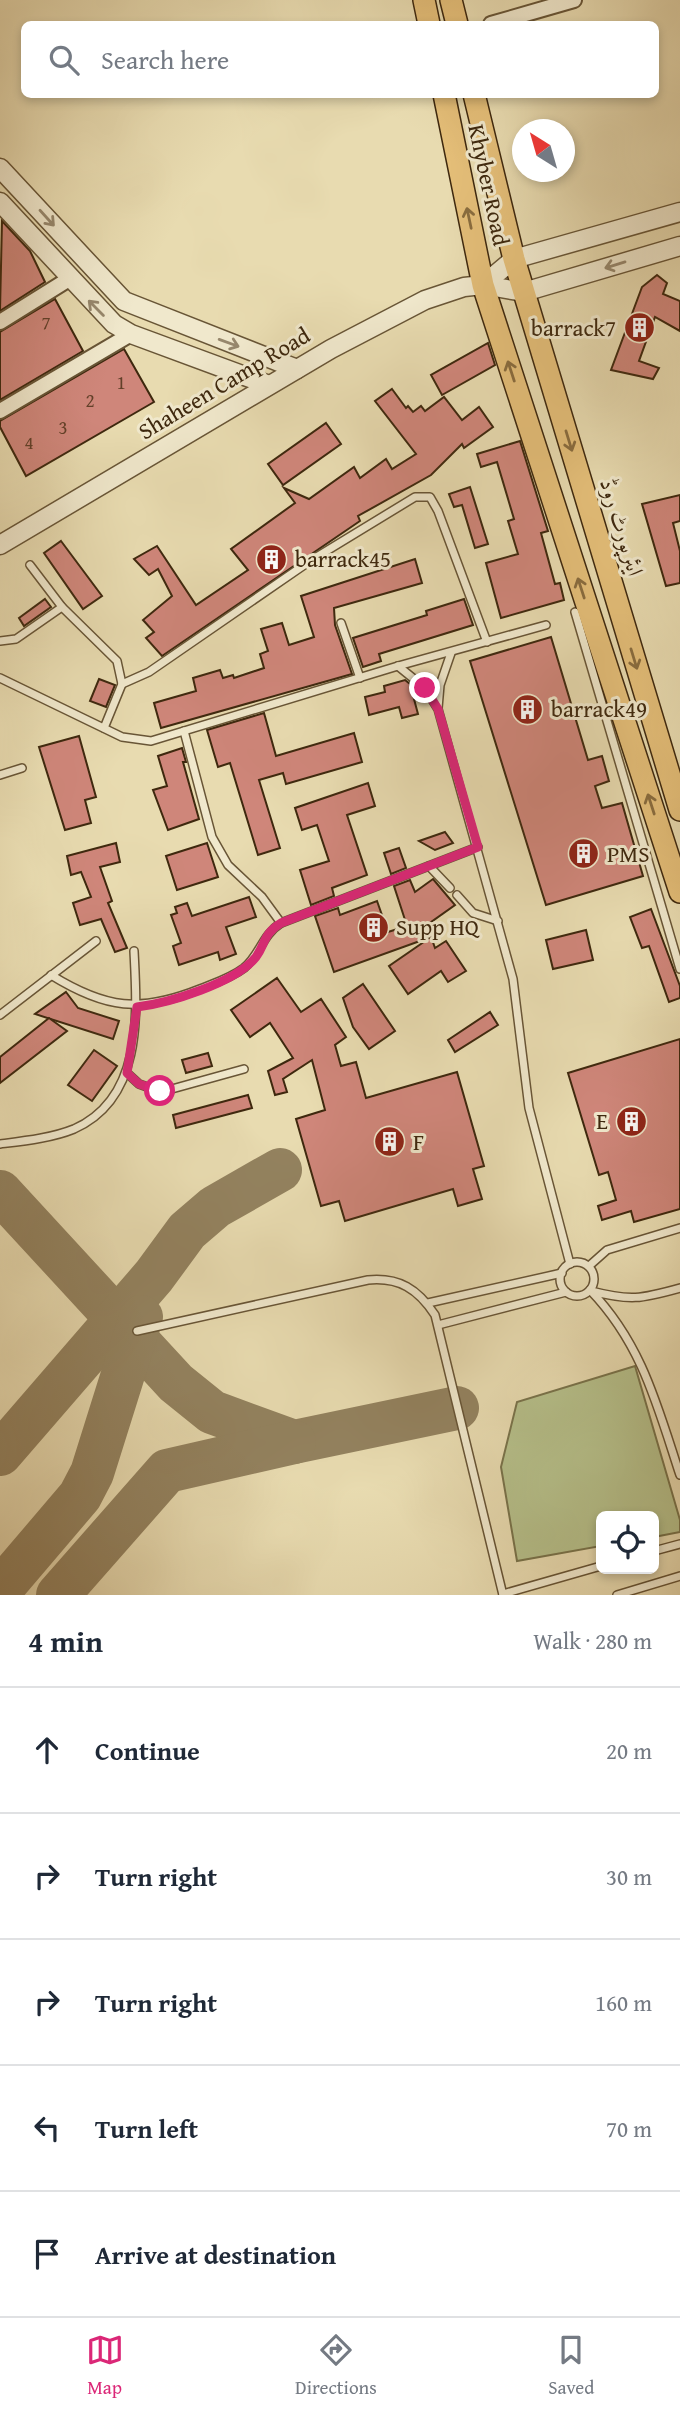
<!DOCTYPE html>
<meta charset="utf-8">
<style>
:root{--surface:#fff;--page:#f6f6f7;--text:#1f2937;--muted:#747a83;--line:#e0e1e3;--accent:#db2777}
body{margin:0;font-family:"Gentium Book Plus",Amiri,serif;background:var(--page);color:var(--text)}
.controls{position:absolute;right:21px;bottom:21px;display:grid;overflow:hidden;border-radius:10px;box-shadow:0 4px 10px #0003}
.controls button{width:63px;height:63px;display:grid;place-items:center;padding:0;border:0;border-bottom:2px solid var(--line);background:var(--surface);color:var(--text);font:35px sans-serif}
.compass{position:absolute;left:512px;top:119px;width:63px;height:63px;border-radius:50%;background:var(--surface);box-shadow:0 4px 10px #0003;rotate:323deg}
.stop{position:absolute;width:21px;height:21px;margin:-16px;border:5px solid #db2777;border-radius:50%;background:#fff}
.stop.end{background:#db2777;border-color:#fff;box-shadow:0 2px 7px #0008}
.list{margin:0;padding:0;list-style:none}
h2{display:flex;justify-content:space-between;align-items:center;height:91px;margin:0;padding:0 28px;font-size:30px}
h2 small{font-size:23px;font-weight:400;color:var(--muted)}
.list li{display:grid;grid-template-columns:46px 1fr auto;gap:21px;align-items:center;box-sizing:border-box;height:126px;padding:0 28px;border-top:2px solid var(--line)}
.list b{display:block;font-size:26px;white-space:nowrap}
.list em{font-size:23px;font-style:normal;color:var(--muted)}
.icon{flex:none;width:38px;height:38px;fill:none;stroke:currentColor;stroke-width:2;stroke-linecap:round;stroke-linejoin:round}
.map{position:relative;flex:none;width:680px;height:1595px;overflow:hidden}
.search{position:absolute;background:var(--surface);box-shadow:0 4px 10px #0003;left:21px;right:21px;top:21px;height:77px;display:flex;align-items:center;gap:18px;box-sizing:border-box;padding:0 24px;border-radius:10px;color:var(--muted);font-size:26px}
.sheet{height:721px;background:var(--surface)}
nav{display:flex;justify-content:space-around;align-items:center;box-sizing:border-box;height:98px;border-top:2px solid var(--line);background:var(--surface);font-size:19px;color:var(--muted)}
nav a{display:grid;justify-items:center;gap:4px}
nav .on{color:var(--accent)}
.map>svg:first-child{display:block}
</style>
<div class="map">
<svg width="680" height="1595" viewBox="0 0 680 1595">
<rect width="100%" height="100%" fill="#e8dbb0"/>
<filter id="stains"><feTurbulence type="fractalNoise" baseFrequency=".00286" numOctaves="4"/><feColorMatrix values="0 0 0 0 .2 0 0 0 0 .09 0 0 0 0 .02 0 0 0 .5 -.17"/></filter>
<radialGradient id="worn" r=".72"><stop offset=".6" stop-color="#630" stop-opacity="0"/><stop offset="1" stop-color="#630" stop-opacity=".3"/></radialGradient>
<polygon fill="#b6c08b" stroke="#7a744c" stroke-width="2" points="635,1366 680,1520 680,1532 654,1537 654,1516 601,1516 601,1546 517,1561 501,1467 517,1402"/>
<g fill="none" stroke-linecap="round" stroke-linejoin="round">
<g stroke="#93825f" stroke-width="44">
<polyline points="0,1192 176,1383 212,1412 294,1442 457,1408"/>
<polyline points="0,1454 154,1276 187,1231 215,1207 280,1170"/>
<polyline points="0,1590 80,1496 92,1473 141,1317"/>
<polyline points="58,1595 167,1471 294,1442"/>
</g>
</g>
<g fill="#cf867a" stroke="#3e280e" stroke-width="2">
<polygon points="2,221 30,251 45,282 0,311"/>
<polygon points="657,275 667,283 663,294 680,301 680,331 655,317 639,361 659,368 653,379 611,370 642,287"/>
<polygon points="55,299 83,351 0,400 0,332"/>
<polygon points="488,343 495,365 442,395 431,375"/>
<polygon points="124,349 154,402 26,476 0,427 0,421"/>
<polygon points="392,389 406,408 408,406 413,412 421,406 425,411 444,397 462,420 479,407 493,427 464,448 462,444 431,475 358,516 360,521 162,656 146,638 154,632 143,620 172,596 158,569 149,575 134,559 157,546 196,605 248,570 231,549 295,503 284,488 309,499 354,467 360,478 386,459 392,469 416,454 375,401"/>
<polygon points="326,423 341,444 283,485 268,464"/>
<polygon points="520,441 548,531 541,533 555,584 560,583 564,600 501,618 486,563 518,554 508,521 514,519 497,462 481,467 477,454"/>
<polygon points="470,487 488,544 475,548 462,505 454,507 449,494"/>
<polygon points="680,495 680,521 673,523 680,551 680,583 666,586 642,504"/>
<polygon points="61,541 102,596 83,609 44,553"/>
<polygon points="415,559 422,583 334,608 335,625 352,674 161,728 154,703 196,691 193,678 220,670 223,678 233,675 234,678 264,668 260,654 268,651 261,629 282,623 289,645 314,637 301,596"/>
<polygon points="45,599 51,607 24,626 19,618"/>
<polygon points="464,599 473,625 379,654 381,661 363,667 353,638 427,615 426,611"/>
<polygon points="551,637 588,760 602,756 609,781 595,786 602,808 622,803 643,876 546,905 470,661"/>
<polygon points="99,679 115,685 106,707 90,701"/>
<polygon points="405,680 410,684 418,714 402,718 399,707 369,715 365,697 385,692 384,686"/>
<polygon points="264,713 276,756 354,733 362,762 286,784 283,773 259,780 280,848 258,855 230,763 218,767 207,730"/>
<polygon points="79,736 96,797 85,800 91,823 65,830 39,747"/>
<polygon points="182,748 186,762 183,762 199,819 168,830 153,790 167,786 158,756"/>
<polygon points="368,783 375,806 347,815 367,875 332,888 334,896 311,905 300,870 329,861 317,825 302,830 295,808"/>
<polygon points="445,832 453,843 435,850 419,841"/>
<polygon points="116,843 120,862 100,867 112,901 108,903 127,948 115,952 101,919 80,925 73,903 91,897 81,872 71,875 67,856"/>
<polygon points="207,843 218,877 177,890 166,856"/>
<polygon points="399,848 406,868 391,874 384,853"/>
<polygon points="433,879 455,905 427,925 435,948 446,941 466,971 448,982 441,971 408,994 389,966 431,937 334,972 315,916 338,908 340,915 377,901 388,932 407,926 394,886 410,880 415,892"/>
<polygon points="249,897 256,917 226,927 236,954 220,960 218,952 179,965 173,946 181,943 171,915 177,913 175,907 187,903 192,916"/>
<polygon points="651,909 680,986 680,998 669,1002 649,946 642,948 630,917"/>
<polygon points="586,930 593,960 553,969 546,940"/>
<polygon points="277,978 301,1012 321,999 346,1037 335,1045 341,1066 356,1062 366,1098 457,1072 484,1166 473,1169 482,1199 458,1206 453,1189 345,1221 339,1201 321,1206 296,1119 325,1110 312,1060 283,1079 287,1092 275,1095 268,1071 293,1058 270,1023 250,1037 231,1010"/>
<polygon points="363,984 395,1031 369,1049 353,1027 343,998"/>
<polygon points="66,992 78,1008 119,1021 113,1039 35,1014"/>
<polygon points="490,1012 498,1025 455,1052 448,1040"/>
<polygon points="49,1018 67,1031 0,1083 0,1057"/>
<polygon points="680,1039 680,1209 634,1222 631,1211 602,1220 598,1206 616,1200 608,1172 599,1175 568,1073"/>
<polygon points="94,1050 117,1066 92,1101 68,1085"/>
<polygon points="208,1053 212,1066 186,1073 182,1060"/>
<polygon points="248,1095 252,1108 176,1128 173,1115"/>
</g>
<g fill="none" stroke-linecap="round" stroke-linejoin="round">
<defs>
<g id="service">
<polyline points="30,565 62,607 117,661 122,684 104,728"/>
<polyline points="575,612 680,969"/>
<polyline points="341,623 360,678"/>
<polyline points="0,641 16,639 62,607"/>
<polyline points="398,666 425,688 438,709 513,979 529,1108 570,1264"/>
<polyline points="0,678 122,737 151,741 398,666 546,625"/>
<polyline points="122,684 149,672 310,561 415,497 430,497 438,511 487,642"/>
<polyline points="438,708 440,685 451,653"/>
<polyline points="184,731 212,837 228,865 262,897 281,923"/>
<polyline points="0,775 22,768"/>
<polyline points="429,866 450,888"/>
<polyline points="457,895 473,913 498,921"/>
<path d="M51 975C106 1009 140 1013 200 989 215 983 231 978 244 968 260 955 262 935 281 923L478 847"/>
<polyline points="0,1015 96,941"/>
<polyline points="127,1073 139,1084 161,1092 244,1069"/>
<path d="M0 1144C24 1141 52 1138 74 1129 144 1098 137 1012 134 951"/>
<circle cx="577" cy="1279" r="17"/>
<polyline points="589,1266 607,1250 680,1228"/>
<path d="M590 1290C642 1344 657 1405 680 1475"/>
<path d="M591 1291C630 1301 641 1299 680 1288"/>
<polyline points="428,1303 562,1273"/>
<polyline points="438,1325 566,1292"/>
<path d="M137 1331 368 1280C399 1277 418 1289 435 1315L503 1595"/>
<polyline points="654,1551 680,1544"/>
<polyline points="503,1594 601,1566"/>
<polyline points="617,1595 680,1576"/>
</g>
<g id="minor">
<polyline points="491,24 574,0"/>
<polyline points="0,322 69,279"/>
<polyline points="0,411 131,334"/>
</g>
<g id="tertiary">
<polyline points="0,168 124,301 297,369"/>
<polyline points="0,202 114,324 131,334 269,385"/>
<polyline points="483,285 514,259 680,212"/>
<polyline points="0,545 331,349 425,300 464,287 483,285 524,292 680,246"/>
</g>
<g id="primary">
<polyline points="424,0 429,24"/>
<polyline points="451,0 457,24"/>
<polyline points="444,94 483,285 680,892"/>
<polyline points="474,94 514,259 680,810"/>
</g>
</defs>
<use href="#service" stroke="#685536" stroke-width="10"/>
<use href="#minor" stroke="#685536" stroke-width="18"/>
<use href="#tertiary" stroke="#685536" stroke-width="21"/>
<use href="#primary" stroke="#3e280e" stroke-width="24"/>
<use href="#service" stroke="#f0e8cc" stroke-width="7"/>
<use href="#minor" stroke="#f0e8cc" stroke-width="14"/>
<use href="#tertiary" stroke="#f0e8cc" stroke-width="18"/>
<use href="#primary" stroke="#e4be78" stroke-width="21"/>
</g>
<defs><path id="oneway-shaft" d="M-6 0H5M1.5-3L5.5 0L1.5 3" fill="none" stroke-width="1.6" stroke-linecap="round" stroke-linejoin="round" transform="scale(1.75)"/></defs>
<g stroke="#97886d">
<use href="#oneway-shaft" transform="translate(47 218) rotate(48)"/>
<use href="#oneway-shaft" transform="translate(615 265) rotate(163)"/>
<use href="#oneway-shaft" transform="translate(96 308) rotate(-135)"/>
<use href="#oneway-shaft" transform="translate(229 343) rotate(20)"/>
</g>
<g stroke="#896c3e">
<use href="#oneway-shaft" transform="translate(469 218) rotate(-102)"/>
<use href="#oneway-shaft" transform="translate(511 371) rotate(-108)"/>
<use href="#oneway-shaft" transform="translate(569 441) rotate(73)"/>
<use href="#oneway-shaft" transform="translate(581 588) rotate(-108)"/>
<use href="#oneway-shaft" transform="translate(634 659) rotate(73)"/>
<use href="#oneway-shaft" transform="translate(651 804) rotate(-108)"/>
</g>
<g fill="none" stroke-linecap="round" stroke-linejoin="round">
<path stroke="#db2777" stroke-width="9" d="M160 1091 139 1084 127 1073 137 1007C169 1003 235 983 256 957 266 943 263 934 281 923L478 847 438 709 425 688"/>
</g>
<defs>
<symbol id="building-disc" viewBox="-11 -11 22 22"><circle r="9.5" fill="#8f2418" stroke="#f0e8cc"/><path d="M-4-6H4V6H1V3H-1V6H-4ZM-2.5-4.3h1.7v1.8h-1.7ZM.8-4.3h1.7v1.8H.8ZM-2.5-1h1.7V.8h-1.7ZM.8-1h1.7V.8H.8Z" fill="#fff"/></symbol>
</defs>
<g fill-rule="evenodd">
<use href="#building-disc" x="622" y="310" width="35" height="35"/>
<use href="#building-disc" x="254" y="542" width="35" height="35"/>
<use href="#building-disc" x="510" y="692" width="35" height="35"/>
<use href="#building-disc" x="566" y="836" width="35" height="35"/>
<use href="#building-disc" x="356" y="910" width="35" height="35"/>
<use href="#building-disc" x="614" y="1104" width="35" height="35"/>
<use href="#building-disc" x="372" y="1124" width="35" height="35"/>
</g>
<g text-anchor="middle" stroke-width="6" stroke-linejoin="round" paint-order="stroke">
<g font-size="19" fill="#624029">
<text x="46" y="329">7</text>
<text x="121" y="389">1</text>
<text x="90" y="407">2</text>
<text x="63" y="434">3</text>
<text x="29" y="449">4</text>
</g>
<g font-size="23" fill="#3e280e" stroke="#f0e8cc">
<text transform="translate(489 185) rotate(78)" y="8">Khyber Road</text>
<text transform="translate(224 383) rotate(-31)" y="8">Shaheen Camp Road</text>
<text transform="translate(622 527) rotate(73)" y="8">ایئرپورٹ روڈ</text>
</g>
<g font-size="23" fill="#3e280e" stroke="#f0e8cc" text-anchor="start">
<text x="616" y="336" text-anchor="end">barrack7</text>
<text x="295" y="567">barrack45</text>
<text x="551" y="717">barrack49</text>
<text x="607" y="862">PMS</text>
<text x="396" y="935">Supp HQ</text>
<text x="608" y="1129" text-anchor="end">E</text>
<text x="413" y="1150">F</text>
</g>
</g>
<rect width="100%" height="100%" filter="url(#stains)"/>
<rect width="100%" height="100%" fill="url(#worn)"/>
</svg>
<div class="controls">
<button><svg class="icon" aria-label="locate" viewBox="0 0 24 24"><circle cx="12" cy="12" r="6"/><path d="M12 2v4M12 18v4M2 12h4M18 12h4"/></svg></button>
</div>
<svg class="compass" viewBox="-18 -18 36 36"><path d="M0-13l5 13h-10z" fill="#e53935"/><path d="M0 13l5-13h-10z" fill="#747a83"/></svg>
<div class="stop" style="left:160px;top:1091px"></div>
<div class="stop end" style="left:425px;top:688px"></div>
<div class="search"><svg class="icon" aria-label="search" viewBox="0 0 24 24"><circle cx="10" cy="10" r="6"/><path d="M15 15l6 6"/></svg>Search here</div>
</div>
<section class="sheet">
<h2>4 min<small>Walk · 280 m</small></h2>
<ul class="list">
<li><svg class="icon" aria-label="ahead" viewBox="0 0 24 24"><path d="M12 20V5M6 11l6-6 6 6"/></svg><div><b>Continue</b></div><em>20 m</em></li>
<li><svg class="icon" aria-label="right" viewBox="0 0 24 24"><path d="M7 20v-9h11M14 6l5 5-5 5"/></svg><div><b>Turn right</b></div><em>30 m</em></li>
<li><svg class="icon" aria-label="right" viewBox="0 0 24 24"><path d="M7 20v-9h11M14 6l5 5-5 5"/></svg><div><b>Turn right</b></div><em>160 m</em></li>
<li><svg class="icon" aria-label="left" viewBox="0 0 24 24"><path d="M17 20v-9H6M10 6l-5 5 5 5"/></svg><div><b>Turn left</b></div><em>70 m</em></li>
<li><svg class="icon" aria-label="arrive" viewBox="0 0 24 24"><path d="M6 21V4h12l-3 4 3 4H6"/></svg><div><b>Arrive at destination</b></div></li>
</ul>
</section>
<nav>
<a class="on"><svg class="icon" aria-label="map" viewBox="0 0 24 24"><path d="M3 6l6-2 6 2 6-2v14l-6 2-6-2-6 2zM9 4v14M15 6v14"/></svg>Map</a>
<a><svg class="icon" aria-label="directions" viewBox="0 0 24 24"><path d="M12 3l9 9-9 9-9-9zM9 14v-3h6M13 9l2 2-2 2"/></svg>Directions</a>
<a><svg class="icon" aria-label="saved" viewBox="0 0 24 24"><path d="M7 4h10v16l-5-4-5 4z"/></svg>Saved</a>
</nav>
